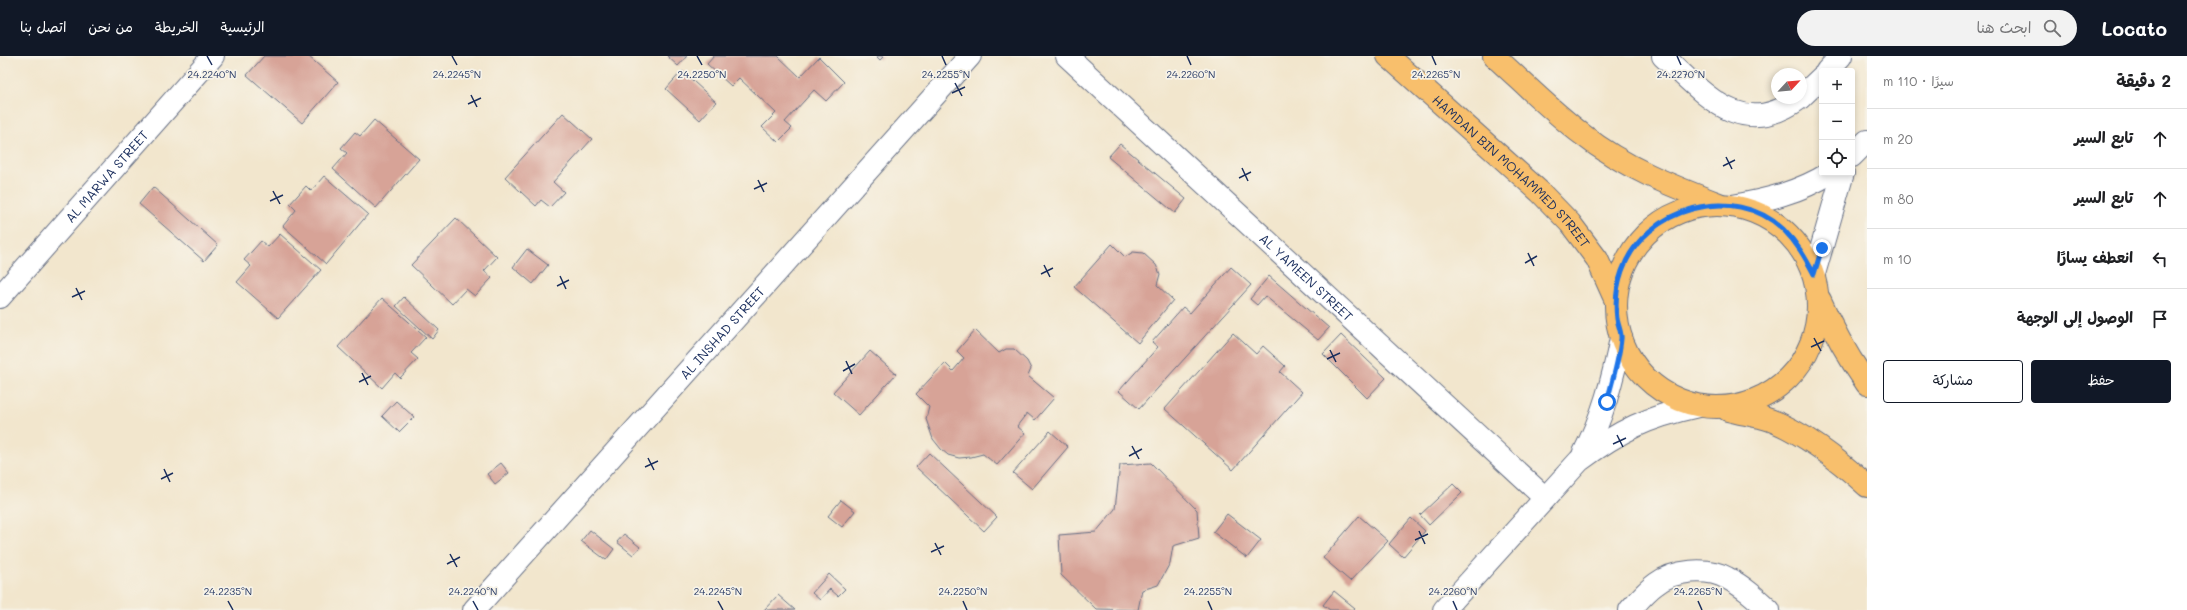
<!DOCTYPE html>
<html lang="ar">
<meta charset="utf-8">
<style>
:root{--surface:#fff;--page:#f2f2f2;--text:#202124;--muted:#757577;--line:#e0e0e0;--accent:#111827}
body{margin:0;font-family:Mali,"Playpen Sans Arabic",sans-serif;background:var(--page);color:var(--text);direction:rtl}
.controls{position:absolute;right:12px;top:12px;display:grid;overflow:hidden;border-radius:4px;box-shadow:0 2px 6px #0003}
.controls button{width:36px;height:36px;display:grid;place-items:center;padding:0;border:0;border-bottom:1px solid var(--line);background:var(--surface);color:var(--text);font:20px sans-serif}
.compass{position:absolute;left:1771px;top:12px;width:36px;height:36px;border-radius:50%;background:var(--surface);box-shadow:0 2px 6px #0003;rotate:64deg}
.stop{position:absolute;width:12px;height:12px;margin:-9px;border:3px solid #1a73e8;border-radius:50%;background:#fff}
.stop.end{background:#1a73e8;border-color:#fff;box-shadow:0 1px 4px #0008}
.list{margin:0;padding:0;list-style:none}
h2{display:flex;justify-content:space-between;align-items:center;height:52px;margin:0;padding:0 16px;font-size:17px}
h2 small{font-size:13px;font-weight:400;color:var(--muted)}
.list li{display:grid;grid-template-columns:26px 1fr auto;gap:12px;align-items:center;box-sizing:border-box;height:60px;padding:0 16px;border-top:1px solid var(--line)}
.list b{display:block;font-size:15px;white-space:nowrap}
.list em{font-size:13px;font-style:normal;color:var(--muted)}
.actions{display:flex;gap:8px;padding:12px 16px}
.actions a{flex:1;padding:9px 0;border:1px solid var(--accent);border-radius:4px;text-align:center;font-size:14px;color:var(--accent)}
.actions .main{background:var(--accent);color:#fff}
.icon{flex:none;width:22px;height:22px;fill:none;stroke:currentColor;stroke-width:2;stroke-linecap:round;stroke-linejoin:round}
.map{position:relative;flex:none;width:1867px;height:554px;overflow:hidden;direction:ltr}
header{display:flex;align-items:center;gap:24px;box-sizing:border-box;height:56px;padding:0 20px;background:var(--accent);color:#fff}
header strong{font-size:19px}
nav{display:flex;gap:22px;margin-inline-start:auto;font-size:14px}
.search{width:280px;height:36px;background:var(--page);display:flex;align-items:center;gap:10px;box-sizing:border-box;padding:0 14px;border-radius:22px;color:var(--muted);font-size:15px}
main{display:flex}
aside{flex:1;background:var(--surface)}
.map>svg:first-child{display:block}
</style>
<header>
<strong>Locato</strong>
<div class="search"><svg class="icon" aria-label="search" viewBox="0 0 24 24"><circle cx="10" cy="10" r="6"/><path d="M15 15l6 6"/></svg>ابحث هنا</div>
<nav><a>الرئيسية</a><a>الخريطة</a><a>من نحن</a><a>اتصل بنا</a></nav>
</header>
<main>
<aside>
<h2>2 دقيقة<small>سيرًا · 110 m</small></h2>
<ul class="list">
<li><svg class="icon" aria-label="ahead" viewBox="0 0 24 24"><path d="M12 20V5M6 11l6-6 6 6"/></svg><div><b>تابع السير</b></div><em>20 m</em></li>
<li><svg class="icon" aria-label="ahead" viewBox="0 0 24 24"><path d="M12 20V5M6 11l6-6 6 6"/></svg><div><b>تابع السير</b></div><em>80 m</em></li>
<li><svg class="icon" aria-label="left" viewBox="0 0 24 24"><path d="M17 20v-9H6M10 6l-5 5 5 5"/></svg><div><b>انعطف يسارًا</b></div><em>10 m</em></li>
<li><svg class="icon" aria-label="arrive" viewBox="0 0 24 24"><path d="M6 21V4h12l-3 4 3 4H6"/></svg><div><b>الوصول إلى الوجهة</b></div></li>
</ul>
<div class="actions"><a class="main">حفظ</a><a>مشاركة</a></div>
</aside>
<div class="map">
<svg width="1867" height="554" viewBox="0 0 1867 554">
<rect width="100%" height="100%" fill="#f7f3e8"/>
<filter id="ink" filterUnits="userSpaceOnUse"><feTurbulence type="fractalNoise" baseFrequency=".025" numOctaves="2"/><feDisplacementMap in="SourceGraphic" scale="8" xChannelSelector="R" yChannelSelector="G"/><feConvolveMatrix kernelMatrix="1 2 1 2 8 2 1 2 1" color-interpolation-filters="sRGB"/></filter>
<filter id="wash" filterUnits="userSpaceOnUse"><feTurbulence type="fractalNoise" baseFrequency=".012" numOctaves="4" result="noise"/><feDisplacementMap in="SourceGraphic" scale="16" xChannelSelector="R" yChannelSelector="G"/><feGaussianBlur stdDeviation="0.9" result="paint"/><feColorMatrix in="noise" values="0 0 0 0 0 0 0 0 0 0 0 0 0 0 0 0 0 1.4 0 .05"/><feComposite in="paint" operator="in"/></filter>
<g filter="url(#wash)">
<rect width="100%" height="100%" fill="#f2e6cd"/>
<g id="blocks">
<g fill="#d7a397">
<polygon points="264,0 308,0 338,26 302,67 247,19"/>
<polygon points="667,0 687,0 678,10"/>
<polygon points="714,0 778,0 800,21 819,1 844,26 826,45 814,34 785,66 792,72 778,86 762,71 776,57 739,22 731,30 707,8"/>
<polygon points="876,0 884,0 880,4"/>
<polygon points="682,15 716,46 700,64 666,33"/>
<polygon points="563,57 592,83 553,126 564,136 550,151 541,144 536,150 505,121"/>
<polygon points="374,64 419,103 376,152 333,113 347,97 341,92 355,76 360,80"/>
<polygon points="1120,88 1186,143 1175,157 1108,101"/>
<polygon points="324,120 368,158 326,208 283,170 296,154 290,148 306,130 311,135"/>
<polygon points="153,131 218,189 204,205 139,148"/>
<polygon points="456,162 497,201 484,215 492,222 475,240 466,233 452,248 411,209"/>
<polygon points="280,178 321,214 278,262 237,226 251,210 244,204 261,185 268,191"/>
<polygon points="1112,188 1125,201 1133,196 1143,197 1156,209 1160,218 1157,229 1173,244 1138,287 1074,231"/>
<polygon points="527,193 548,209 533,228 513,211"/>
<polygon points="1231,211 1251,229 1139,353 1119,335 1158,291 1152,286 1183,251 1190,257"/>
<polygon points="1269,220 1329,272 1318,284 1265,240 1257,249 1250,243"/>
<polygon points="404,241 439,274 432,283 396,250"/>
<polygon points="382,242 426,281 411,297 418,303 400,322 395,317 382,332 338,291"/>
<polygon points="975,274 999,297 1006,293 1014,293 1027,305 1031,313 1028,320 1054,342 1035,364 1027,357 1017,370 1025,377 997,409 983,398 971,401 959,402 948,399 941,393 933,383 926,363 929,351 916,338 945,307 953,315 964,302 957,295"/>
<polygon points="1233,277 1256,298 1263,290 1285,310 1280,316 1302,336 1233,414 1165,353"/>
<polygon points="1341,279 1386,322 1367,342 1323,298"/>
<polygon points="870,295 896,318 859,359 833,336"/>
<polygon points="396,345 414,361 399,376 382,360"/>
<polygon points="1050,375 1068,391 1032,433 1013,417"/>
<polygon points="929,397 997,461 984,475 916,411"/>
<polygon points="501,407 509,417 495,428 487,418"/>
<polygon points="1151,407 1197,454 1199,482 1173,490 1170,507 1158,529 1142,534 1138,554 1096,553 1061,519 1059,479 1096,476 1115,453 1120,409"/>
<polygon points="1453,428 1462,437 1429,469 1420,459"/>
<polygon points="841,444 855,455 842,471 828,460"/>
<polygon points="1227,458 1261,484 1247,502 1213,476"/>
<polygon points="1359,460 1388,485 1350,525 1323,502"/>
<polygon points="1411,462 1425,475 1403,501 1389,488"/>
<polygon points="590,474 614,493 606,504 581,485"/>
<polygon points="624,478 640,491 633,499 617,486"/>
<polygon points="829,518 845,533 838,540 830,533 820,544 812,537"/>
<polygon points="1334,535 1355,552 1353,554 1330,554 1323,549"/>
<polygon points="778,539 795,554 764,554"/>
</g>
</g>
</g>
<g filter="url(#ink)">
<use href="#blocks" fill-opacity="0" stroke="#666f85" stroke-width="1"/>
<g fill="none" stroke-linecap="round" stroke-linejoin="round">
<defs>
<g id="street">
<path id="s1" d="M1067 0 1545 442"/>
<path d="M1663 0C1706 39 1741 85 1800 42"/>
<polyline points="1827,15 1841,0"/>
<polyline points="1801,41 1822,21"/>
<polyline points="1852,100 1867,85"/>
<path d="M1732 150C1767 144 1800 136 1830 117"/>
<polyline points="1814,218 1843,117"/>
<path id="s2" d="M0 241 213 0"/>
<path d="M1583 399C1603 361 1613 323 1621 282"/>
<path id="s3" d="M474 554 970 0"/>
<path d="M1444 554 1579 405C1620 374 1648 361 1698 350"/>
<path d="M1630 554C1638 545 1646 535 1656 528 1674 514 1707 511 1727 522 1743 530 1756 542 1769 554"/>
</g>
<g id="primary">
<path id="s4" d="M1388 0 1540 136 1570 167 1597 203 1616 245"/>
<path d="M1494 0C1523 26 1551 55 1583 79 1623 111 1672 130 1719 148"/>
<circle cx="1717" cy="250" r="101"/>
<path d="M1820 244C1833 274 1848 301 1867 328"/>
<path d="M1728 354C1740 357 1752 359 1764 362 1798 372 1841 406 1867 430"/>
</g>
</defs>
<use href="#street" stroke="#666f85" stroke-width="24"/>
<use href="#primary" stroke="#666f85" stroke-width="24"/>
<use href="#street" stroke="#fff" stroke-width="22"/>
<use href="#primary" stroke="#f8bf6c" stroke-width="22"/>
</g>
</g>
<g fill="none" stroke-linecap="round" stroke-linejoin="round" filter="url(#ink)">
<path stroke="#1a73e8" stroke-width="5" d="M1607 346C1612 325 1619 305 1621 283 1622 277 1618 269 1617 263 1615 247 1617 229 1622 215 1645 151 1734 127 1783 173 1797 187 1805 201 1814 218L1822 192"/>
</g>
<path fill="none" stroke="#1b2f5e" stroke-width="1.5" d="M207 0 212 9M452 0 457 9M697 0 702 9M942 0 946 9M1187 0 1191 9M1432 0 1436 9M1677 0 1681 9M955 27 962 40M952 37 965 31M471 39 477 51M468 48 481 42M1726 101 1732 113M1723 110 1735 104M1242 112 1248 125M1239 122 1251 116M758 124 764 136M754 133 767 127M273 135 280 148M270 145 283 139M1528 197 1534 210M1525 207 1537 200M1044 209 1050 221M1041 218 1053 212M560 220 566 233M557 230 569 224M76 232 82 244M72 241 85 235M1814 282 1821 295M1811 291 1824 285M1330 294 1336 306M1327 303 1340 297M846 305 852 318M843 315 855 308M362 317 368 329M359 326 371 320M1617 379 1623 391M1613 388 1626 382M1132 390 1139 403M1129 400 1142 393M648 402 654 414M645 411 658 405M164 413 170 426M161 423 173 417M1419 475 1425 488M1415 484 1428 478M935 487 941 499M931 496 944 490M450 498 457 511M447 508 460 501M228 545 233 554M473 545 478 554M718 545 723 554M963 545 967 554M1208 545 1212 554M1453 545 1457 554M1698 545 1702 554"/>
<g text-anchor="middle" stroke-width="3.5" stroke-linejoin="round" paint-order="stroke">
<g font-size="13" fill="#1b2f5e" stroke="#f7f3e8">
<text dy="5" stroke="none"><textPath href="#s4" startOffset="169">HAMDAN BIN MOHAMMED STREET</textPath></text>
<text dy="5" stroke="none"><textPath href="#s2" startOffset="161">AL MARWA STREET</textPath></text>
<text dy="5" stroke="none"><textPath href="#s1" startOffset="326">AL YAMEEN STREET</textPath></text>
<text dy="5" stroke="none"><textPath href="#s3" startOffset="372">AL INSHAD STREET</textPath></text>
</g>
</g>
<g font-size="10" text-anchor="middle" fill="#1b2f5e" stroke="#f7f3e8" stroke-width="3.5" stroke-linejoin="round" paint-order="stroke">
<text x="1681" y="22">24.2270°N</text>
<text x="212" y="22">24.2240°N</text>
<text x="457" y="22">24.2245°N</text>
<text x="702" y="22">24.2250°N</text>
<text x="946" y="22">24.2255°N</text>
<text x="1191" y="22">24.2260°N</text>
<text x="1436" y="22">24.2265°N</text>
<text x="228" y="539">24.2235°N</text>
<text x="473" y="539">24.2240°N</text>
<text x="718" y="539">24.2245°N</text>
<text x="963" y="539">24.2250°N</text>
<text x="1208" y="539">24.2255°N</text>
<text x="1453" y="539">24.2260°N</text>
<text x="1698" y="539">24.2265°N</text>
</g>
</svg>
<div class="controls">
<button>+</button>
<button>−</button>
<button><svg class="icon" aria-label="locate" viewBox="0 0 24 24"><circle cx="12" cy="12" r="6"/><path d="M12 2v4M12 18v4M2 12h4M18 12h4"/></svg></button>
</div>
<svg class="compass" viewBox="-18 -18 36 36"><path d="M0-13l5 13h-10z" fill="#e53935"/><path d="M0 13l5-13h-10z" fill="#757577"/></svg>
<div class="stop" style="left:1607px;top:346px"></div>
<div class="stop end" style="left:1822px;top:192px"></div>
</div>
</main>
